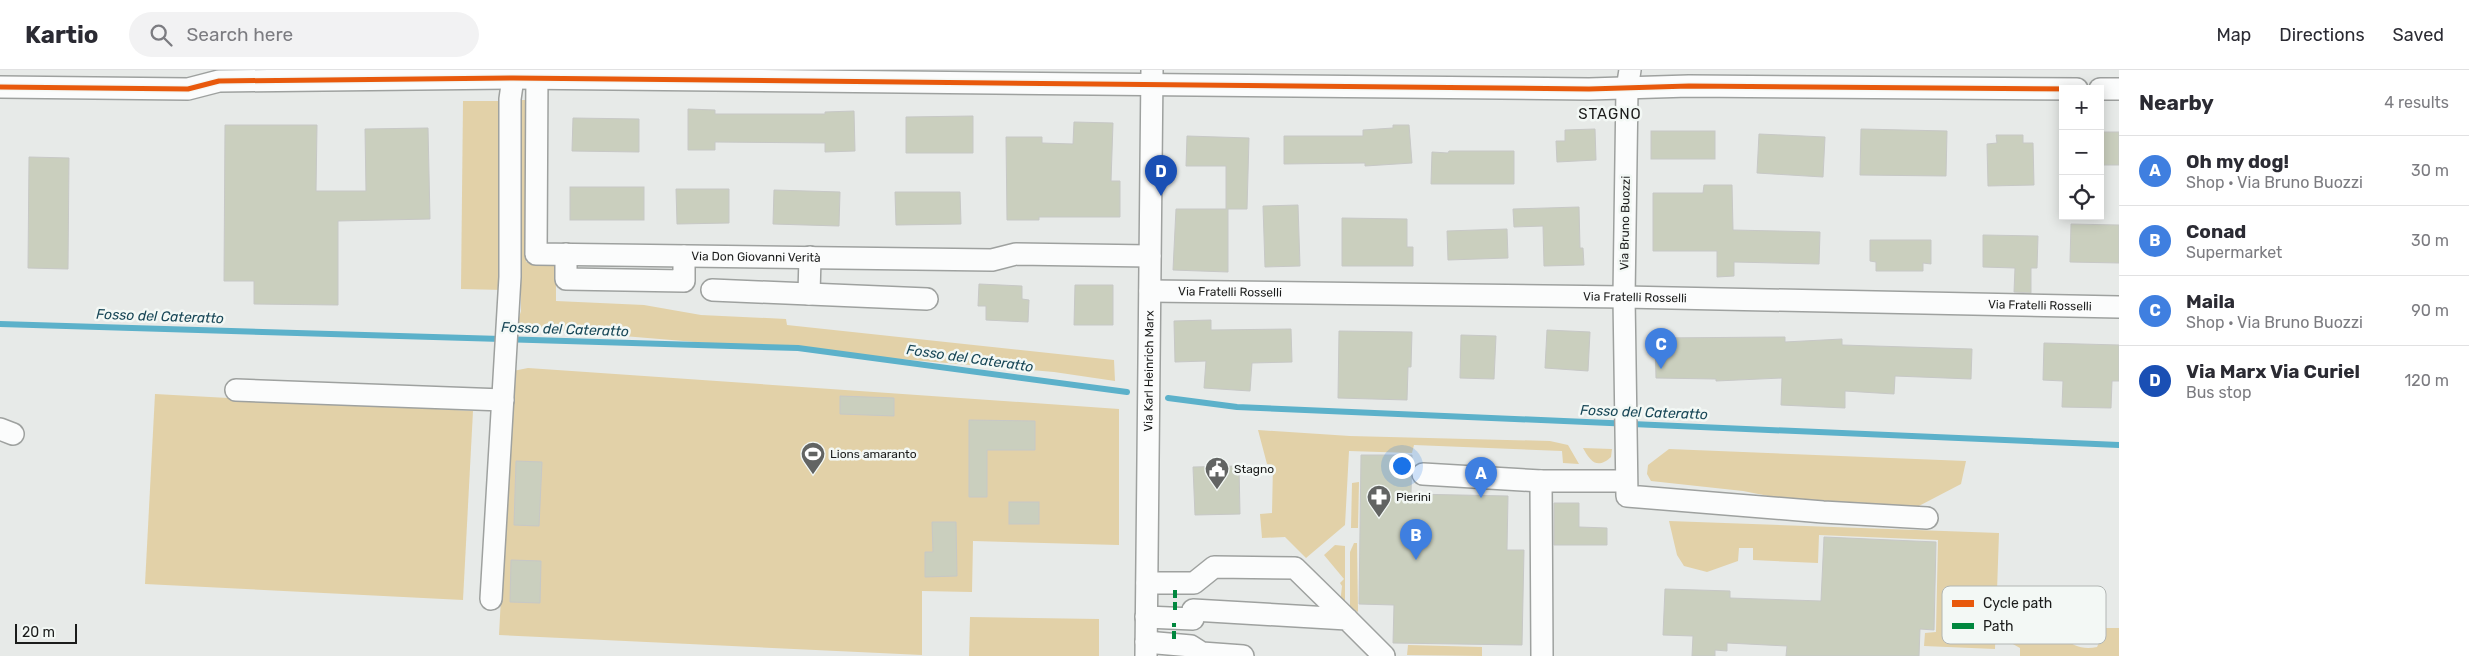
<!DOCTYPE html>
<meta charset="utf-8">
<style>
:root{--surface:#fff;--page:#f2f2f3;--text:#2b2b33;--muted:#7c7c81;--line:#e1e1e2;--accent:#626463}
body{margin:0;font-family:Rubik,sans-serif;background:var(--page);color:var(--text)}
.controls{position:absolute;right:15px;top:15px;display:grid;overflow:hidden;border-radius:0px;box-shadow:0 2px 12px #0003}
.controls button{width:45px;height:45px;display:grid;place-items:center;padding:0;border:0;border-bottom:1px solid var(--line);background:var(--surface);color:var(--text);font:25px sans-serif}
.scale{position:absolute;left:15px;bottom:12px;width:62px;box-sizing:border-box;padding-left:5px;border:2px solid #1b1c1b;border-top:0;font-size:14px;line-height:18px;white-space:nowrap;color:#1b1c1b;-webkit-text-stroke:4px #f3f8f5;paint-order:stroke}
.you{position:absolute;left:1401px;top:395px;width:18px;height:18px;margin:-12px;border:4px solid #fff;border-radius:50%;background:#1a73e8;box-shadow:0 0 0 8px #1a73e833}
.badge{display:grid;place-items:center;width:32px;height:32px;border-radius:50%;background:var(--accent);color:#fff;font-size:16px;font-weight:700}
.pin{position:absolute;translate:-50% -41px;filter:drop-shadow(0 1px 2px #0008)}
.pin::after{content:'';position:absolute;top:26px;width:18px;height:15px;background:inherit;clip-path:polygon(0 0,100% 0,50% 100%)}
.list{margin:0;padding:0;list-style:none}
h2{display:flex;justify-content:space-between;align-items:center;height:65px;margin:0;padding:0 20px;font-size:21px}
h2 small{font-size:16px;font-weight:400;color:var(--muted)}
.list li{display:grid;grid-template-columns:32px 1fr auto;gap:15px;align-items:center;box-sizing:border-box;height:70px;padding:0 20px;border-top:1px solid var(--line)}
.list b{display:block;font-size:19px;white-space:nowrap}
.list p{margin:0;font-size:16px;white-space:nowrap;color:var(--muted)}
.list em{font-size:16px;font-style:normal;color:var(--muted)}
.icon{flex:none;width:28px;height:28px;fill:none;stroke:currentColor;stroke-width:2;stroke-linecap:round;stroke-linejoin:round}
.map{position:relative;flex:none;width:2119px;height:586px;overflow:hidden}
header{display:flex;align-items:center;gap:30px;box-sizing:border-box;height:70px;padding:0 25px;background:var(--surface);border-bottom:1px solid var(--line)}
header strong{font-size:24px}
nav{display:flex;gap:28px;margin-inline-start:auto;font-size:18px}
.search{width:350px;height:45px;background:var(--page);display:flex;align-items:center;gap:12px;box-sizing:border-box;padding:0 18px;border-radius:28px;color:var(--muted);font-size:19px}
main{display:flex}
aside{flex:1;background:var(--surface)}
.map>svg:first-child{display:block}
</style>
<header>
<strong>Kartio</strong>
<div class="search"><svg class="icon" aria-label="search" viewBox="0 0 24 24"><circle cx="10" cy="10" r="6"/><path d="M15 15l6 6"/></svg>Search here</div>
<nav><a>Map</a><a>Directions</a><a>Saved</a></nav>
</header>
<main>
<div class="map">
<svg width="2119" height="586" viewBox="0 0 2119 586">
<rect width="100%" height="100%" fill="#e7eae8"/>
<g fill="#e2d1a8">
<polygon points="519,30 527,30 526,192 556,195 556,231 644,235 701,245 786,249 787,255 1114,290 1115,311 1054,302 516,257 521,241"/>
<polygon points="463,31 507,31 504,220 461,219"/>
<polygon points="528,298 1119,339 1119,475 973,471 972,522 922,521 922,585 499,565 513,301"/>
<polygon points="155,324 473,341 463,530 145,514"/>
<polygon points="1258,360 1350,366 1550,371 1568,375 1579,394 1563,393 1562,381 1414,375 1412,383 1349,381 1345,455 1306,488 1285,467 1262,468 1260,444 1272,443 1273,395 1267,394"/>
<path d="M1583 378 1612 379 1611 387C1597 400 1590 391 1583 378Z"/>
<polygon points="1669,379 1966,391 1961,414 1915,438 1829,438 1743,421 1651,411 1647,404 1648,395"/>
<polygon points="1359,412 1358,458 1351,458 1352,413"/>
<polygon points="1669,451 1999,463 1995,579 1924,576 1925,563 1936,562 1938,470 1819,465 1818,493 1753,490 1753,478 1739,478 1738,491 1707,502 1684,496 1677,485"/>
<polygon points="1354,473 1357,473 1358,542 1350,537 1350,482"/>
<polygon points="1335,475 1345,476 1345,534 1340,534 1342,516 1340,513 1344,509 1324,485"/>
<path d="M2050 531 2060 532 2073 545 2075 556 2062 566C2072 576 2083 580 2097 577L2106 558H2119V586H2020V578L2011 573 2009 557 2018 552 2029 551C2031 536 2036 535 2050 531Z"/>
<polygon points="970,547 1099,549 1099,586 969,586"/>
<polygon points="1408,575 1482,577 1482,586 1407,585"/>
</g>
<g fill="none" stroke-linecap="round" stroke-linejoin="round">
<g stroke="#5cb1ca" stroke-width="6">
<polyline points="0,254 798,278 1127,322"/>
<polyline points="1168,328 1237,337 2119,375"/>
</g>
</g>
<g fill="#cacfbe" stroke="#c7c8c6">
<polygon points="688,39 715,40 715,44 825,44 825,42 854,41 855,81 825,82 825,73 715,72 715,80 688,80"/>
<polygon points="973,46 973,83 906,83 906,47"/>
<polygon points="573,48 639,49 639,82 572,81"/>
<polygon points="1074,52 1113,53 1111,111 1120,111 1120,147 1039,147 1039,150 1007,150 1006,67 1042,67 1042,73 1073,74"/>
<polygon points="225,55 317,55 316,121 366,121 365,59 428,58 430,149 338,151 338,235 254,234 254,211 224,211"/>
<polygon points="1393,55 1409,55 1412,93 1365,96 1365,93 1284,94 1284,66 1363,66 1363,60 1393,58"/>
<polygon points="1595,59 1596,90 1557,92 1556,71 1565,71 1565,60"/>
<polygon points="1861,59 1947,61 1946,106 1860,105"/>
<rect x="1651" y="61" width="64" height="28"/>
<rect x="2100" y="62" width="19" height="33"/>
<polygon points="1759,64 1825,67 1823,107 1757,103"/>
<polygon points="1996,65 2023,65 2023,73 2033,73 2034,115 1988,116 1987,74 1997,73"/>
<polygon points="1187,66 1249,68 1247,139 1228,139 1228,202 1173,200 1176,139 1226,139 1226,96 1186,96"/>
<polygon points="1449,81 1514,81 1514,114 1431,114 1432,82 1448,83"/>
<polygon points="29,87 69,88 68,199 28,198"/>
<polygon points="1704,115 1732,115 1733,160 1820,162 1819,194 1734,192 1734,206 1717,207 1717,181 1653,181 1653,123 1703,123"/>
<rect x="570" y="117" width="74" height="33"/>
<polygon points="676,119 729,119 729,153 677,154"/>
<polygon points="774,120 840,122 839,156 773,154"/>
<polygon points="895,122 960,122 961,154 896,155"/>
<polygon points="1298,135 1300,196 1265,197 1263,136"/>
<polygon points="1579,137 1580,178 1583,178 1584,195 1544,196 1543,156 1514,157 1513,139"/>
<polygon points="1342,148 1407,149 1407,177 1413,177 1413,196 1342,196"/>
<polygon points="2071,154 2119,155 2119,193 2070,192"/>
<polygon points="1507,159 1508,188 1448,190 1447,161"/>
<polygon points="1983,165 2038,166 2037,198 2031,198 2031,223 2014,222 2015,198 1983,197"/>
<polygon points="1870,170 1931,170 1931,194 1923,193 1923,201 1876,201 1876,192 1870,191"/>
<polygon points="979,214 1022,216 1022,229 1029,230 1028,252 986,250 986,236 978,236"/>
<polygon points="1075,215 1113,215 1113,255 1074,255"/>
<polygon points="1211,250 1211,260 1291,259 1292,292 1252,293 1250,321 1204,318 1206,291 1175,292 1174,251"/>
<polygon points="1547,260 1590,262 1588,301 1545,298"/>
<polygon points="1339,261 1412,262 1411,297 1408,297 1407,330 1338,328"/>
<polygon points="1461,265 1496,266 1494,309 1460,308"/>
<polygon points="1785,267 1785,272 1842,269 1842,275 1972,279 1971,309 1895,306 1894,324 1845,321 1845,338 1781,335 1782,308 1716,311 1716,309 1656,308 1655,268"/>
<polygon points="2044,273 2119,275 2119,311 2112,311 2111,338 2062,337 2063,311 2043,310"/>
<polygon points="840,326 894,328 894,346 840,344"/>
<polygon points="969,350 1035,351 1035,380 987,380 987,427 969,427"/>
<polygon points="1361,385 1412,385 1411,424 1508,426 1507,480 1524,480 1522,575 1393,573 1394,535 1359,534"/>
<polygon points="516,391 542,392 539,456 514,455"/>
<polygon points="1239,396 1240,444 1195,445 1193,397"/>
<rect x="1009" y="432" width="30" height="22"/>
<polygon points="1554,433 1579,433 1579,457 1607,458 1607,475 1554,475"/>
<polygon points="932,452 956,452 957,506 925,507 925,482 933,482"/>
<polygon points="1824,467 1936,472 1934,560 1920,559 1919,586 1786,586 1787,576 1727,573 1727,581 1715,580 1715,586 1692,586 1693,566 1663,565 1665,519 1730,521 1730,528 1821,531"/>
<polygon points="511,490 541,491 540,533 510,532"/>
</g>
<g fill="none" stroke-linecap="round" stroke-linejoin="round">
<defs>
<g id="minor">
<path id="s1" d="M537 0 536 184 992 190 1016 184 1150 186"/>
<polyline points="1630,0 1627,19 1624,227 1627,426 1823,442 1927,448"/>
<polyline points="0,17 188,19 219,11 513,8 1589,19 1689,16 2077,19"/>
<polyline points="2100,19 2119,19"/>
<polyline points="566,184 566,209 684,211 684,186"/>
<polyline points="712,220 927,229"/>
<path id="s2" d="M1150 221 1624 227 2119 237"/>
<polyline points="809,224 810,187"/>
<polyline points="236,320 503,330"/>
<polyline points="0,359 13,364"/>
<polyline points="1423,404 1541,411 1626,411"/>
<polyline points="1541,411 1542,586"/>
<polyline points="1147,513 1194,513 1214,497 1295,498 1347,549"/>
<polyline points="491,529 510,207 510,29 513,8"/>
<polyline points="1193,540 1347,549 1384,586"/>
<polyline points="1146,547 1193,549"/>
<polyline points="1146,572 1191,576 1202,583 1243,586"/>
<path id="s3" d="M1146 586 1152 0"/>
</g>
</defs>
<use href="#minor" stroke="#9ea19f" stroke-width="24"/>
<use href="#minor" stroke="#fbfcfc" stroke-width="21"/>
<g stroke="#00873e" stroke-width="4" stroke-dasharray="8 4" stroke-linecap="butt">
<polyline points="1175,540 1175,519"/>
<polyline points="1174,569 1174,553"/>
</g>
<defs>
<polyline id="cycleway" points="0,17 188,19 219,11 513,8 1589,19 1689,16 2077,19"/>
</defs>
<use href="#cycleway" stroke="#f3f8f5" stroke-width="8"/>
<use href="#cycleway" stroke="#e8590c" stroke-width="5"/>
</g>
<defs>
<symbol id="stadium-pin" viewBox="-11 -11 22 30"><path d="M0 17L-7.5 6A9.5 9.5 0 1 1 7.5 6Z" fill="#626463" stroke="#f3f8f5"/><path d="M0-5a6.5 5 0 1 0 0 10a6.5 5 0 1 0 0-10ZM-3.5-1.8h7v3.6h-7Z" fill="#fff"/></symbol>
<symbol id="civic-pin" viewBox="-11 -11 22 30"><path d="M0 17L-7.5 6A9.5 9.5 0 1 1 7.5 6Z" fill="#626463" stroke="#f3f8f5"/><path d="M-.6-6.5H3V-4.5H.6V-3L4-1V1h2V6H-6V1h2V-1L-.6-3ZM-1.2 2.5V6h2.4V2.5Z" fill="#fff"/></symbol>
<symbol id="pharmacy-pin" viewBox="-11 -11 22 30"><path d="M0 17L-7.5 6A9.5 9.5 0 1 1 7.5 6Z" fill="#626463" stroke="#f3f8f5"/><path d="M-2-6h4v4h4v4h-4v4h-4v-4h-4v-4h4Z" fill="#fff"/></symbol>
</defs>
<g fill-rule="evenodd">
<use href="#stadium-pin" x="799" y="370" width="28" height="38"/>
<use href="#civic-pin" x="1203" y="385" width="28" height="38"/>
<use href="#pharmacy-pin" x="1365" y="413" width="28" height="38"/>
</g>
<g text-anchor="middle" stroke-width="5" stroke-linejoin="round" paint-order="stroke">
<g font-size="12" fill="#1b1c1b" stroke="#f3f8f5">
<text transform="translate(1625 153) rotate(-89)" y="4">Via Bruno Buozzi</text>
<text dy="4" stroke="none"><textPath href="#s1" startOffset="404">Via Don Giovanni Verità</textPath></text>
<text dy="4" stroke="none"><textPath href="#s2" startOffset="80">Via Fratelli Rosselli</textPath></text>
<text dy="4" stroke="none"><textPath href="#s2" startOffset="485">Via Fratelli Rosselli</textPath></text>
<text dy="4" stroke="none"><textPath href="#s2" startOffset="890">Via Fratelli Rosselli</textPath></text>
<text dy="4" stroke="none"><textPath href="#s3" startOffset="285">Via Karl Heinrich Marx</textPath></text>
</g>
<g font-size="12" fill="#1b1c1b" stroke="#f3f8f5" text-anchor="start">
<text x="830" y="388">Lions amaranto</text>
<text x="1234" y="403">Stagno</text>
<text x="1396" y="431">Pierini</text>
</g>
<g font-size="14" font-style="italic" fill="#184757" stroke="#f3f8f5">
<text transform="translate(160 246) rotate(2)" y="5">Fosso del Cateratto</text>
<text transform="translate(565 259) rotate(2)" y="5">Fosso del Cateratto</text>
<text transform="translate(970 288) rotate(8)" y="5">Fosso del Cateratto</text>
<text transform="translate(1644 342) rotate(2)" y="5">Fosso del Cateratto</text>
</g>
<g font-size="15" letter-spacing="1" fill="#1b1c1b" stroke="#f3f8f5">
<text x="1610" y="49">STAGNO</text>
</g>
</g>
<rect x="1942" y="516" width="164" height="58" rx="8" fill="#f3f8f5" stroke="#b2b6b4" stroke-width="1"/>
<rect x="1952" y="530" width="22" height="7" fill="#e8590c"/>
<rect x="1952" y="553" width="22" height="6" fill="#00873e"/>
<g font-size="14" fill="#1b1c1b">
<text x="1983" y="538">Cycle path</text>
<text x="1983" y="561">Path</text>
</g>
</svg>
<div class="controls">
<button>+</button>
<button>−</button>
<button><svg class="icon" aria-label="locate" viewBox="0 0 24 24"><circle cx="12" cy="12" r="6"/><path d="M12 2v4M12 18v4M2 12h4M18 12h4"/></svg></button>
</div>
<div class="scale">20 m</div>
<div class="you"></div>
<div class="pin badge" style="left:1481px;top:428px;background:#3f7fe0">A</div>
<div class="pin badge" style="left:1416px;top:490px;background:#3f7fe0">B</div>
<div class="pin badge" style="left:1661px;top:299px;background:#3f7fe0">C</div>
<div class="pin badge" style="left:1161px;top:126px;background:#1a4fb4">D</div>
</div>
<aside>
<h2>Nearby<small>4 results</small></h2>
<ul class="list">
<li><span class="badge" style="background:#3f7fe0">A</span><div><b>Oh my dog!</b><p>Shop · Via Bruno Buozzi</p></div><em>30 m</em></li>
<li><span class="badge" style="background:#3f7fe0">B</span><div><b>Conad</b><p>Supermarket</p></div><em>30 m</em></li>
<li><span class="badge" style="background:#3f7fe0">C</span><div><b>Maila</b><p>Shop · Via Bruno Buozzi</p></div><em>90 m</em></li>
<li><span class="badge" style="background:#1a4fb4">D</span><div><b>Via Marx Via Curiel</b><p>Bus stop</p></div><em>120 m</em></li>
</ul>
</aside>
</main>
